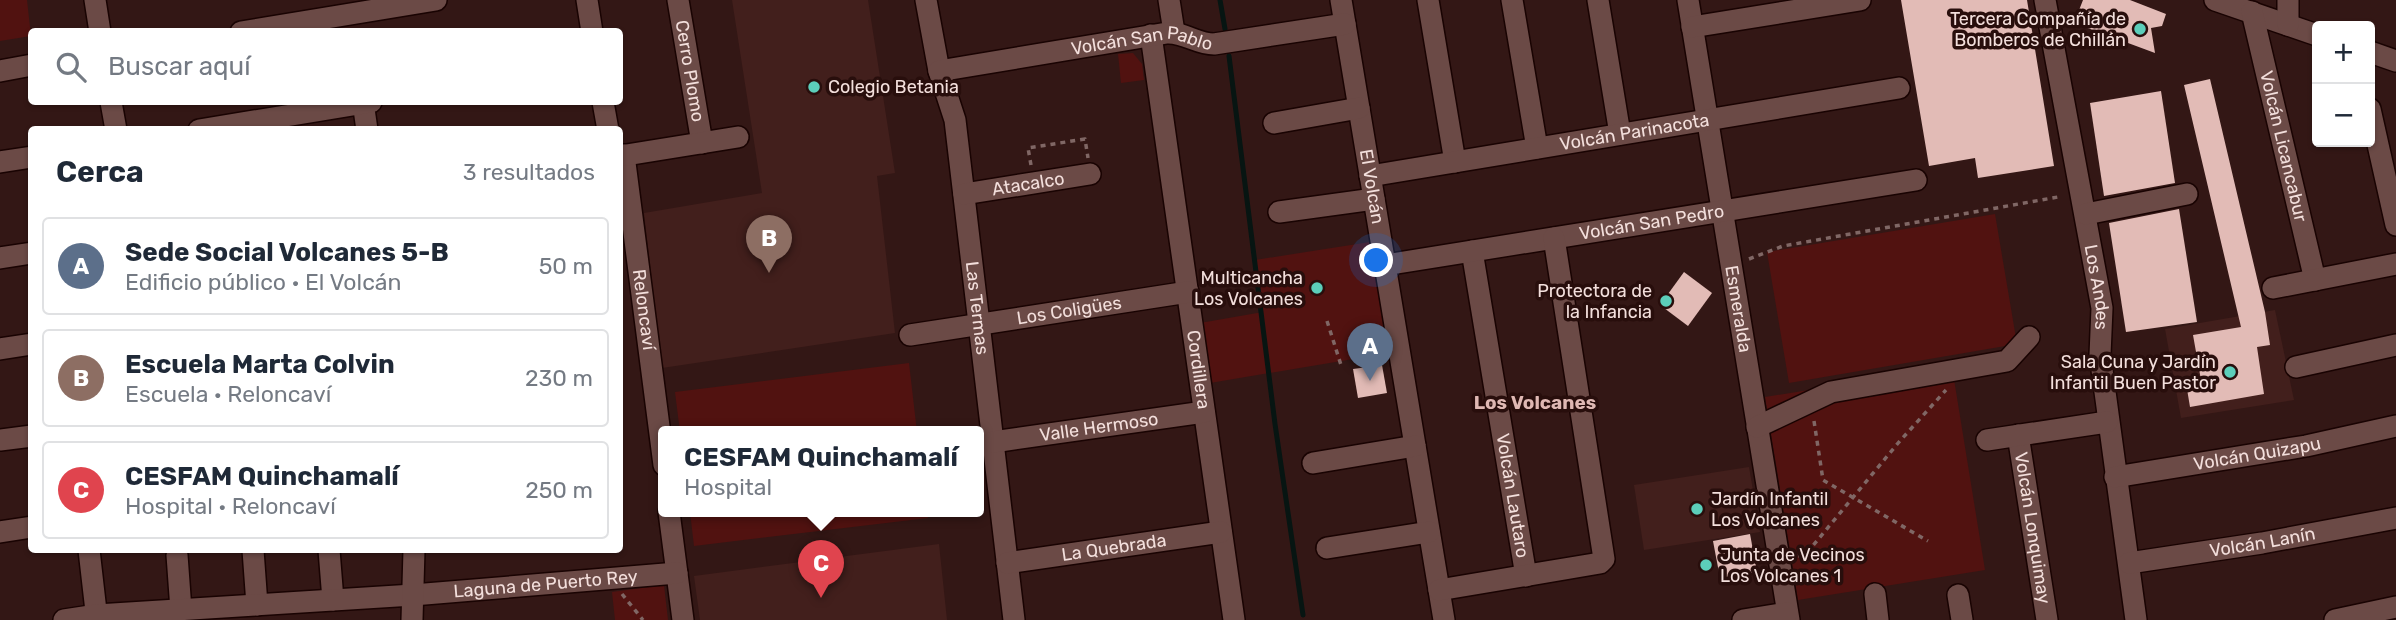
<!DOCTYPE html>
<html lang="es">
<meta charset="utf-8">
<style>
:root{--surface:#fff;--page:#f2f2f3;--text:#1f2937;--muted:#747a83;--line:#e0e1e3;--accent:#3a7372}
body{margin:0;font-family:Rubik,sans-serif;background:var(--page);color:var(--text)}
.controls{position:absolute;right:21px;top:21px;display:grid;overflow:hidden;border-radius:7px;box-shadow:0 2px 5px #0004}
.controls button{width:63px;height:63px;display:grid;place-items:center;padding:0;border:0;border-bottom:2px solid var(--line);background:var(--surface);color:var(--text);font:35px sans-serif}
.you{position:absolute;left:1377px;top:261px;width:24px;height:24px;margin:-18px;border:5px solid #fff;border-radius:50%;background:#1a73e8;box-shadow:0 0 0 10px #1a73e833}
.badge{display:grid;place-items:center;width:46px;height:46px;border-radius:50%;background:var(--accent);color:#fff;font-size:23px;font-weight:700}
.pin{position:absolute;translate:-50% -58px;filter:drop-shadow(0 2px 4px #0008)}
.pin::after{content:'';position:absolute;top:37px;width:24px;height:21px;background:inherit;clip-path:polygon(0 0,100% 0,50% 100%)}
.popup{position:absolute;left:658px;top:426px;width:326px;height:91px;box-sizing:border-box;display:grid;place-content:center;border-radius:7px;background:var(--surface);filter:drop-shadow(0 2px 5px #0005);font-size:23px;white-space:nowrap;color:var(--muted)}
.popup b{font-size:26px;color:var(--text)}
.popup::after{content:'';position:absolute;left:50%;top:100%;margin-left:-14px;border:14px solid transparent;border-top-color:var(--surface)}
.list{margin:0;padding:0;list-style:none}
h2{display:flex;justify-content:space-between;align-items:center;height:91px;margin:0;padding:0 28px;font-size:30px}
h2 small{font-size:23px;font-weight:400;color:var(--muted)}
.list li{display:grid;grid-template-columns:46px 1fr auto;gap:21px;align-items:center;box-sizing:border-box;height:98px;margin:0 14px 14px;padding:0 14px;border:2px solid var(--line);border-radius:7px}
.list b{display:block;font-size:26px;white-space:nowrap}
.list p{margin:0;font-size:23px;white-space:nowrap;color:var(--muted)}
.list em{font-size:23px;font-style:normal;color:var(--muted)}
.icon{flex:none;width:38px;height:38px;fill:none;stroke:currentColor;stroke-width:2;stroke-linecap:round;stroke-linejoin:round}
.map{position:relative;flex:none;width:2396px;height:620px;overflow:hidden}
.search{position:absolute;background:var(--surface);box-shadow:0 2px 5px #0004;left:28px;top:28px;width:595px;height:77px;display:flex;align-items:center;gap:18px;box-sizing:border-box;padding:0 24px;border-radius:7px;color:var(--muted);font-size:26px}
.panel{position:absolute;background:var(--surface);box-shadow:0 2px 5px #0004;left:28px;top:126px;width:595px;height:427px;border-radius:7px}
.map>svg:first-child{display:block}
</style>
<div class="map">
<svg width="2396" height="620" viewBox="0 0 2396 620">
<rect width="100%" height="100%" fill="#331715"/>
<g fill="#421f1c">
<polygon points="732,0 868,0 895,173 877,176 895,333 662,368 644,213 762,193"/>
<polygon points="2275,310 2294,400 2181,418 2165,329"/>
<polygon points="1749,467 1760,532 1644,550 1634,485"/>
<polygon points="939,544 947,620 700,620 694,576"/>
</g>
<g fill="#511210">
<polygon points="0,0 27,0 31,36 0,41"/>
<polygon points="1133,53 1142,64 1144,80 1121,83 1118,54"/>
<polygon points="1995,214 2017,344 1789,383 1767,252"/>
<polygon points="1370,242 1389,353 1210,383 1200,323 1263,312 1255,260"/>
<polygon points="909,363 917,432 680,432 675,392"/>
<polygon points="1952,367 1985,570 1798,600 1765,397"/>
<polygon points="690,512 927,512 928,518 694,546"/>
<polygon points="664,585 668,620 615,620 612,592"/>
</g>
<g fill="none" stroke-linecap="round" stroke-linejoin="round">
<g stroke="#071512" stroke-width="5">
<polyline points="1220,0 1225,29"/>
<polyline points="1229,56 1275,424 1303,615"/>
</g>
</g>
<g fill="#e2bbb6">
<polygon points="1901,0 2027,0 2054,166 1978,178 1975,158 1929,166"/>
<polygon points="2083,0 2130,0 2166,14 2162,26 2151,28 2155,53 2074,23"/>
<polygon points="2210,79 2265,312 2270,345 2257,347 2264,394 2190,407 2186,383 2201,380 2193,335 2241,327 2184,85"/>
<polygon points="2161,91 2175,183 2104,196 2090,103"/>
<polygon points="2179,209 2197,322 2126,332 2109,223"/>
<polygon points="1684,272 1712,293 1688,326 1660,305"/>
<polygon points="1382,365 1387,393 1358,398 1353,369"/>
<polygon points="1750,534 1757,572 1720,578 1713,541"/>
</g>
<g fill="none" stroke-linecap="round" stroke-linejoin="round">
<defs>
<g id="minor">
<polyline points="95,0 100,32"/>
<polyline points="587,0 592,32"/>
<path id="s1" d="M678 0 702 143"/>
<path id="s2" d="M926 0 939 71 955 120 1014 620"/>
<polyline points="1169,0 1174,32"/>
<path id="s3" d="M1341 0 1444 620"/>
<polyline points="1428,0 1455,162"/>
<polyline points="1512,0 1537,148"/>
<polyline points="1598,0 1620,134"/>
<path id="s4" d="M1688 0 1789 620"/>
<path id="s5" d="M2045 0 2102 308 2100 355 2136 620"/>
<polyline points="2215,0 2317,35"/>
<polyline points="2288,0 2288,25"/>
<path id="s6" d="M2252 12 2315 280"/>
<polyline points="1692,27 1860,0"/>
<polyline points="241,32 436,0"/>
<path id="s7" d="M1151 35 1234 620"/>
<polyline points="2370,52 2396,61"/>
<polyline points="0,71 32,65"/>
<path id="s8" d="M939 71 1167 33C1184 32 1197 44 1214 44L1345 24"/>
<polyline points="111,102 116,130"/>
<polyline points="363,102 367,130"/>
<polyline points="603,102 608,130"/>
<polyline points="2370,109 2396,225"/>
<polyline points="1274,123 1359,108"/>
<polyline points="199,130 371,102"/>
<path id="s9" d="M624 155 664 465"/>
<polyline points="620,156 738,137"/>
<polyline points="0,162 32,157"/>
<path id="s10" d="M1370 176 1899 88"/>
<path id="s11" d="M964 194 1090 174"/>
<polyline points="1279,212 1374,199"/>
<polyline points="2086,214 2187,194"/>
<path id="s12" d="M1472 251 1526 576"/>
<polyline points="0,258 32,253"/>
<path id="s13" d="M1385 265 1916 180"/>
<polyline points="2273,288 2396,264"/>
<path id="s14" d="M910 335 1188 292"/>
<polyline points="0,349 32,344"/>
<polyline points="2296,367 2396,345"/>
<polyline points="1757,427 1831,392 2007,361 2029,337"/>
<path id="s15" d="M2018 435 2047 620"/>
<polyline points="0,440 32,436"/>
<polyline points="1987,440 2107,422"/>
<path id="s16" d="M993 442 1204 412"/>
<polyline points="1313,463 1415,446"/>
<path id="s17" d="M2115 477 2306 446 2396 426"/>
<polyline points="669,512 683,620"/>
<polyline points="0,532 32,527"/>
<polyline points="1327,548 1429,532"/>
<polyline points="89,550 97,620"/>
<polyline points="253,550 257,605"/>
<polyline points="329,550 333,600"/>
<polyline points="177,555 181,610"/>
<path id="s18" d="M1007 563 1221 532"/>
<path id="s19" d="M2129 563 2262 543 2396 518"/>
<polyline points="1439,590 1600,563 1604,559 1554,238"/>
<polyline points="1875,594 1878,620"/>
<polyline points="1958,595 1962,620"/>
<path id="s20" d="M64 620 97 615 413 595 677 573"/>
<polyline points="412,620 414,550"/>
<polyline points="1743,620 1787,613"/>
<polyline points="2335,620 2396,607"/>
</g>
</defs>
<use href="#minor" stroke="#190302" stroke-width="24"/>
<g stroke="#806765" stroke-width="3.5" stroke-dasharray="5 5" stroke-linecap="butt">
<polyline points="1031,165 1028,148 1085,139 1088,158"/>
<polyline points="1749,259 1783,246 2058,197"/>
<polyline points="1327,321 1341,365"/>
<polyline points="1814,421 1823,480 1928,541"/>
<polyline points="1798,556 1806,554 1899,442 1946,390"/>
<polyline points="622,594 643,620"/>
</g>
<use href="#minor" stroke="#6b4a46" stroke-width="21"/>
</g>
<g fill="#5cceba" stroke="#280e0c" stroke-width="2.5">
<circle cx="2140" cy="29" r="7"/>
<circle cx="814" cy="87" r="7"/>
<circle cx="1317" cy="288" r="7"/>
<circle cx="1666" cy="301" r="7"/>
<circle cx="2230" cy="372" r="7"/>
<circle cx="1697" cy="509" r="7"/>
<circle cx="1706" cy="565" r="7"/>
</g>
<g text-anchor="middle" stroke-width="7" stroke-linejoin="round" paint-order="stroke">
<g font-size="18" fill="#f3dfdc" stroke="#280e0c" text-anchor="end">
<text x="2126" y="25">Tercera Compañía de<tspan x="2126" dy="21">Bomberos de Chillán</tspan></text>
<text x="828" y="93" text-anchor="start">Colegio Betania</text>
<text x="1303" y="284">Multicancha<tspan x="1303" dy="21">Los Volcanes</tspan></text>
<text x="1652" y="297">Protectora de<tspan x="1652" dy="21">la Infancia</tspan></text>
<text x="2216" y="368">Sala Cuna y Jardín<tspan x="2216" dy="21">Infantil Buen Pastor</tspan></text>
<text x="1711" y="505" text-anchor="start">Jardín Infantil<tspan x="1711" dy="21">Los Volcanes</tspan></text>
<text x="1720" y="561" text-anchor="start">Junta de Vecinos<tspan x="1720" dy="21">Los Volcanes 1</tspan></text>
</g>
<g font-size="18" fill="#f3dfdc" stroke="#280e0c">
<text dy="6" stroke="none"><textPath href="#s8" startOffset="206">Volcán San Pablo</textPath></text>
<text dy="6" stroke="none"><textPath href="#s1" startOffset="72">Cerro Plomo</textPath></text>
<text dy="6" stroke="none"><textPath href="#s10" startOffset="268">Volcán Parinacota</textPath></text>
<text dy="6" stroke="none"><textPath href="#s6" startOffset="138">Volcán Licancabur</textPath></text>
<text dy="6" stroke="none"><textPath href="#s11" startOffset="65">Atacalco</textPath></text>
<text dy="6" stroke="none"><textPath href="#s3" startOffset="189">El Volcán</textPath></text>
<text dy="6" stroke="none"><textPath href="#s13" startOffset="270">Volcán San Pedro</textPath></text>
<text dy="6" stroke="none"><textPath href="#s5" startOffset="292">Los Andes</textPath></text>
<text dy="6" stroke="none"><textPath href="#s2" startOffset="313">Las Termas</textPath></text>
<text dy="6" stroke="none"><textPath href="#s9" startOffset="156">Reloncaví</textPath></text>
<text dy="6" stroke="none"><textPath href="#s14" startOffset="161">Los Coligües</textPath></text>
<text dy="6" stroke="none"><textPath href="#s4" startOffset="313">Esmeralda</textPath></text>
<text dy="6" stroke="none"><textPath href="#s7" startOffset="338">Cordillera</textPath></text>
<text dy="6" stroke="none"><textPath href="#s16" startOffset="107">Valle Hermoso</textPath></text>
<text dy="6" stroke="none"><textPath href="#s17" startOffset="144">Volcán Quizapu</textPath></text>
<text dy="6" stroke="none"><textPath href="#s12" startOffset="248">Volcán Lautaro</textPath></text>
<text dy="6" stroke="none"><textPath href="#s15" startOffset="94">Volcán Lonquimay</textPath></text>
<text dy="6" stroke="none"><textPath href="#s19" startOffset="135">Volcán Lanín</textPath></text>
<text dy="6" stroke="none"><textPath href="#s18" startOffset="108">La Quebrada</textPath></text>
<text dy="6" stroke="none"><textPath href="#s20" startOffset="483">Laguna de Puerto Rey</textPath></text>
</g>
<g font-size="19" font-weight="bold" fill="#dfb8b3" stroke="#280e0c">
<text x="1535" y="409">Los Volcanes</text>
</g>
</g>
</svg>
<div class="controls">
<button>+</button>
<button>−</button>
</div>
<div class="you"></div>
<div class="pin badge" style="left:1370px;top:381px;background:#5c6f8a">A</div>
<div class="pin badge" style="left:769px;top:273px;background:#8d6e63">B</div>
<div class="pin badge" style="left:821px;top:598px;background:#e0444e">C</div>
<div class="popup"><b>CESFAM Quinchamalí</b>Hospital</div>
<div class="search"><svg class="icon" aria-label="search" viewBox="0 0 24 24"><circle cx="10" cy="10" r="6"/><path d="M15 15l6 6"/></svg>Buscar aquí</div>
<section class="panel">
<h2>Cerca<small>3 resultados</small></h2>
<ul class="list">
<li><span class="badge" style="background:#5c6f8a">A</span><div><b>Sede Social Volcanes 5-B</b><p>Edificio público · El Volcán</p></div><em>50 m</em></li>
<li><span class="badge" style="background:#8d6e63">B</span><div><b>Escuela Marta Colvin</b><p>Escuela · Reloncaví</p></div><em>230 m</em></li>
<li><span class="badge" style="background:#e0444e">C</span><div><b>CESFAM Quinchamalí</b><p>Hospital · Reloncaví</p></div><em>250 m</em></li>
</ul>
</section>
</div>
